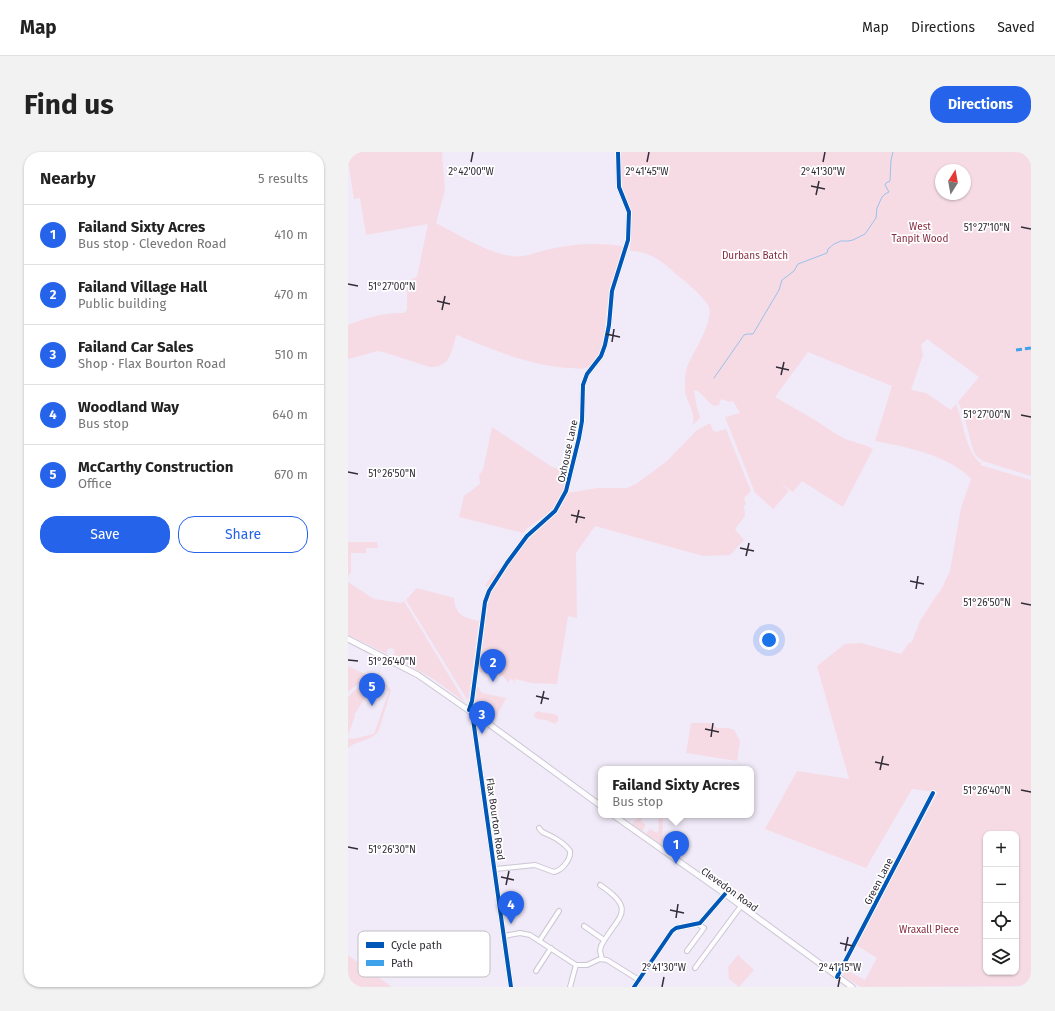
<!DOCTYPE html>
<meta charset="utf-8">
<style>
:root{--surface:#fff;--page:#f2f2f2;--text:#222;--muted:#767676;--line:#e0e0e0;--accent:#2563eb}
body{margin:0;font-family:"Fira Sans",sans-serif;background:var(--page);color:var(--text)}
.controls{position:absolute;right:12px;bottom:12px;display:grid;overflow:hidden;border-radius:8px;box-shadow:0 1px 3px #0004}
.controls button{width:36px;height:36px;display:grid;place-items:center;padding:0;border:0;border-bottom:1px solid var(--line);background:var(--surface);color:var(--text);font:20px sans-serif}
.compass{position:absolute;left:587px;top:12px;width:36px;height:36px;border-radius:50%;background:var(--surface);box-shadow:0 1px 3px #0004;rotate:11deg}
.you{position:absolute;left:421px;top:488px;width:14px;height:14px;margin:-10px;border:3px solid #fff;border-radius:50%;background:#1a73e8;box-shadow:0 0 0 6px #1a73e833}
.badge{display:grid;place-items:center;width:26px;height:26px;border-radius:50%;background:var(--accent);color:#fff;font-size:13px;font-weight:700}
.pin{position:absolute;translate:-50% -33px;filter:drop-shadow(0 1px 2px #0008)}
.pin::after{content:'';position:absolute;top:21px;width:14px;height:12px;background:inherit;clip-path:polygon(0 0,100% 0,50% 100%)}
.popup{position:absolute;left:250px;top:614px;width:156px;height:52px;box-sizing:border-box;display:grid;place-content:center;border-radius:8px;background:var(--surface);filter:drop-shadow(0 1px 3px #0005);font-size:13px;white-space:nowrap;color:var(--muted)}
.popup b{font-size:15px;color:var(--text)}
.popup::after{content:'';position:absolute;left:50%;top:100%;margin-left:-8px;border:8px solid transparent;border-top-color:var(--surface)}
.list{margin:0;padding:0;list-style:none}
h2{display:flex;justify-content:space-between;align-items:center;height:52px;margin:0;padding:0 16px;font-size:17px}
h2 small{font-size:13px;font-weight:400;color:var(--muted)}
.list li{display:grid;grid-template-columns:26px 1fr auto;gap:12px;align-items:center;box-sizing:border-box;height:60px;padding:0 16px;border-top:1px solid var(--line)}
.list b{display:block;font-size:15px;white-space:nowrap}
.list p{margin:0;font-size:13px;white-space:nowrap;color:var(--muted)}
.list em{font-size:13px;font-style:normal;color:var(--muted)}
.actions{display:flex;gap:8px;padding:12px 16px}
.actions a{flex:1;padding:9px 0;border:1px solid var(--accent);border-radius:16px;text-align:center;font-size:14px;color:var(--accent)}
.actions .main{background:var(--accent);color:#fff}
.icon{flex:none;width:22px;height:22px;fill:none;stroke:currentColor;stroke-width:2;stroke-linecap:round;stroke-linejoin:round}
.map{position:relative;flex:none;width:683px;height:835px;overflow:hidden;border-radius:16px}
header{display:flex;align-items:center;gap:24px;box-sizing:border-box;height:56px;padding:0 20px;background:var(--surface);border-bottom:1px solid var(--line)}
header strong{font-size:19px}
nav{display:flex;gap:22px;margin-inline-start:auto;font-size:14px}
.intro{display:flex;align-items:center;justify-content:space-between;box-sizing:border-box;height:96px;padding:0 24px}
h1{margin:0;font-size:28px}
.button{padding:10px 18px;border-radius:16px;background:var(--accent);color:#fff;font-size:14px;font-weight:700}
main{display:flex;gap:24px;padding:0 24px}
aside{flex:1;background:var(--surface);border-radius:16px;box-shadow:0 1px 3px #0004}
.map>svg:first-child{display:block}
</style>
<header>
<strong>Map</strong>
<nav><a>Map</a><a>Directions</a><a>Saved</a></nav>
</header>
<div class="intro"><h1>Find us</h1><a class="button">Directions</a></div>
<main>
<aside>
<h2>Nearby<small>5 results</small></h2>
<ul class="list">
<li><span class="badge">1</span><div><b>Failand Sixty Acres</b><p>Bus stop · Clevedon Road</p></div><em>410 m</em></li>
<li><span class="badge">2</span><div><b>Failand Village Hall</b><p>Public building</p></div><em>470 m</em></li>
<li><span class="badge">3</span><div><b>Failand Car Sales</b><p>Shop · Flax Bourton Road</p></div><em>510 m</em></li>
<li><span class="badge">4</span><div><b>Woodland Way</b><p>Bus stop</p></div><em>640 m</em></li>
<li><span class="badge">5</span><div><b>McCarthy Construction</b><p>Office</p></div><em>670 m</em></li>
</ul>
<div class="actions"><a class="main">Save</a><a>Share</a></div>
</aside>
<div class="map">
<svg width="683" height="835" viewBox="0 0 683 835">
<rect width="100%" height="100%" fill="#f1eaf9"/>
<g fill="#f6dbe5" fill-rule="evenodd">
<path d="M0 0H94L97 38 88 71C111 83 138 100 163 104 176 106 189 100 202 97 227 92 252 90 277 95 269 117 261 138 258 162 257 174 258 186 254 198 252 204 247 213 241 215 235 218 227 216 220 216 181 213 145 198 109 183L108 184C103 200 103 215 82 215L35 200 30 199 0 207V173C15 166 40 160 56 161L59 158V129L69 125 80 72 18 83 12 46 6 47 0 9Z"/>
<path d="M272 0H683V324L635 309 628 304 625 298 615 260 610 250 631 225 579 187 573 193 575 203 563 238 578 241 603 258 608 252C615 268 618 302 633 311L632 313 683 328V834L513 835 495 824 496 817 517 828 529 806 508 793 590 640 564 637 518 716 417 677 449 619 501 627 469 514 497 492 513 491 553 502 561 491 564 490 572 469 588 444 593 438 602 419 613 356 623 327C603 304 555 294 527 289L544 234 460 200 427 245 467 268 485 280 497 287 519 294 525 297 495 355 454 329 445 340 432 331 441 339 425 357 414 347 430 329 414 347 407 341 377 265 392 261 385 249 381 250 374 247 372 249 371 253 366 254C358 249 355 242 348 238L346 239 348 251 352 266 344 274C350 260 335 248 337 233 337 228 337 221 339 215 344 202 368 167 360 153 352 141 340 132 329 123 315 110 302 99 282 99L283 58 274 37ZM593 18H617V42H593ZM638 682H668V820H638Z"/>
<path d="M362 271 365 278 368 280 378 277 403 339 396 346 398 352 396 354 397 364 387 377 396 388 382 403 355 404 247 374 228 401 229 466 220 464 209 532 183 531 168 527 164 534 166 529 162 527 160 531 155 524 130 520 139 447C153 420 171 395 193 375 198 370 203 364 210 362V358L220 341 249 336H279L288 332 319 309 349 278Z"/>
<path d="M144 275 204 315 221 320C217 332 214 346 207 355 198 366 184 370 175 381L111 365 116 344 132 332 131 323 135 318Z"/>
<polygon points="0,390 29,390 30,396 18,396 18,401 3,401 3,420 0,424"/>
<path d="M151 416C150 422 144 431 139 435L137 434 144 423Z"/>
<polygon points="0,430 26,447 53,451 56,449 117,550 84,526 43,504 47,501 46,498 44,496 39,497 39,502 0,483"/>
<path d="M69 436 106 446C107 463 116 466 131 469L120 549 58 448Z"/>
<path d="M34 513 30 523 43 538 31 578C25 589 9 588 0 596V586L4 587 26 582 41 539 38 538 39 536 28 525Z"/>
<polygon points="0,514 23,525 7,534 0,540"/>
<polygon points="23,529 15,549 6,563 7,564 0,583 0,545 7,538"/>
<path d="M130 535 134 541 158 546 145 571C126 556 126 559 128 536Z"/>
<path d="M190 559C196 562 205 560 210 564V569L207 572 198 568 189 567 186 564 187 561Z"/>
<polygon points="343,571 363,571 369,576 381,576 386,578 392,589 389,609 338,601"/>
<polygon points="292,663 297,663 293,669 298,673 294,679 284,672"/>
<polygon points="306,663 313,663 315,668 314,693 298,682 302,677 309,681 311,678 310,665"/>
<polygon points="0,803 44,835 0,835"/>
<polygon points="390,803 406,818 391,835 381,827 380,815"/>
</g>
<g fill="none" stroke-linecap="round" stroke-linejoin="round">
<polyline stroke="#9ac1ea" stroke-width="1" points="366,226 396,183 399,182 405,182 431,138 434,128 446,119 450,112 479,101 480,97 486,92 493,89 500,89 505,88 517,82 528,66 529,56 534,45 537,42 541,40 537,33 538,31 542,29 543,8 545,0"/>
<defs>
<g id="minor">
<polyline points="121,558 124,549 137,450 141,439 159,411 179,384 207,359 218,339 231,286 234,269 235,233 239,222 253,204 257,193 261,173 264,139 280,88 281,60 271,35 270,0"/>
<polyline points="124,560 163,835"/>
<path d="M147 717 187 713 206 720C214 718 223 708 222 699 218 693 208 686 201 683 196 681 194 681 191 676"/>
<path d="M252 733C291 759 269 764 253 794L252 799 254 807"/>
<polyline points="236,774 256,788"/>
<polyline points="156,784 172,781 182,783 228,813 239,813 252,807 259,808 291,828"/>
<polyline points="192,788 211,759"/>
<polyline points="339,799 356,776 350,772"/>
<polyline points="347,816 393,754"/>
<polyline points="188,819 203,796"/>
<polyline points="489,825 585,641"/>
<polyline points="222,835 228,813"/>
<polyline points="286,835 324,779 328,776 352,771 377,742"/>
</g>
<g id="major">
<polyline points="0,487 70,523 136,569 139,569 141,572 253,654"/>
<polyline points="265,663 377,742 504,835"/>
</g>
</defs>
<use href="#minor" stroke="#ccc6d2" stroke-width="6"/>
<use href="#major" stroke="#ccc6d2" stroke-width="7"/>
<use href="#minor" stroke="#fdfcfe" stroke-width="4"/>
<use href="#major" stroke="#fdfcfe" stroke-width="5"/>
<polyline stroke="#3ea3eb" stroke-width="3" stroke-dasharray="6 3" stroke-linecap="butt" points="668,198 683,196"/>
<defs>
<g id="cycleway">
<polyline points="121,558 124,549 137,450 141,439 159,411 179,384 207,359 218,339 231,286 234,269 235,233 239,222 253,204 257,193 261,173 264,139 280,88 281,60 271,35 270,0"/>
<polyline points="124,560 163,835"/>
<polyline points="489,825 585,641"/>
<polyline points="286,835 324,779 328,776 352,771 377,742"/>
</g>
</defs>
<use href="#cycleway" stroke="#fff" stroke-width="6"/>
<use href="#cycleway" stroke="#0057b8" stroke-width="4"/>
</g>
<path fill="none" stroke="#312c36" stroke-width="1.5" d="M123 10 125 0M299 10 301 0M475 10 477 0M463 34 477 37M468 43 471 29M673 75 683 77M0 132 10 134M89 149 102 152M94 158 97 144M258 182 272 185M264 190 266 177M428 215 441 218M433 223 436 210M673 263 683 265M0 320 10 322M223 363 237 366M228 371 231 358M392 396 406 399M398 404 401 391M562 429 576 432M568 437 570 424M673 451 683 453M0 508 10 509M188 544 201 547M193 552 196 539M357 577 371 580M363 585 365 571M527 610 541 613M532 618 535 604M673 638 683 640M0 695 10 697M153 725 166 728M158 733 161 719M322 758 336 761M328 766 330 752M492 791 505 794M497 799 500 785M314 835 316 825M490 835 492 825"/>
<g text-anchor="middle" stroke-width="3.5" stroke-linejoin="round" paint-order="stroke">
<g font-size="10" fill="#86293e" stroke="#fff">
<text x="572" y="78">West<tspan x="572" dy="12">Tanpit Wood</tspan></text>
<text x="407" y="107">Durbans Batch</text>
<text x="581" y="781">Wraxall Piece</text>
</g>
<g font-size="10" fill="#312c36" stroke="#fff">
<text transform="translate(219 299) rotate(-78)" y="4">Oxhouse Lane</text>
<text transform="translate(148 667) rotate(82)" y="4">Flax Bourton Road</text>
<text transform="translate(530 729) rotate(-63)" y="4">Green Lane</text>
<text transform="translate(382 737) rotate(36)" y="4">Clevedon Road</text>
</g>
</g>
<rect x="10" y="779" width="132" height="46" rx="6" fill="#fff" stroke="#c1c0c3" stroke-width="1"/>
<rect x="18" y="790" width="18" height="6" fill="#0057b8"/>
<rect x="18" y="808" width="18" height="6" fill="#3ea3eb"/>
<g font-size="11" fill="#312c36">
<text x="43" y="797">Cycle path</text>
<text x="43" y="815">Path</text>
</g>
<g font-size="10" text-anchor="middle" fill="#312c36" stroke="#fff" stroke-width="3.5" stroke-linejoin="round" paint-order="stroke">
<text x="299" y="23">2°41'45"W</text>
<text x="475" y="23">2°41'30"W</text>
<text x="123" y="23">2°42'00"W</text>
<text x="639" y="79">51°27'10"N</text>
<text x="44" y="138">51°27'00"N</text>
<text x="639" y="266">51°27'00"N</text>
<text x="44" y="325">51°26'50"N</text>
<text x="639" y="454">51°26'50"N</text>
<text x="44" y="513">51°26'40"N</text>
<text x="639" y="642">51°26'40"N</text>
<text x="44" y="701">51°26'30"N</text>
<text x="316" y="819">2°41'30"W</text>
<text x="492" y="819">2°41'15"W</text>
</g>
</svg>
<div class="controls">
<button>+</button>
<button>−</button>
<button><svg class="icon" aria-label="locate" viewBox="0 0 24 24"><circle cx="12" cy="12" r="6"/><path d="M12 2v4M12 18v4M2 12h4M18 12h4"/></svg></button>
<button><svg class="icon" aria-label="layers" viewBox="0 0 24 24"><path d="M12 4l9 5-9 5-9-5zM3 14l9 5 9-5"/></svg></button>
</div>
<svg class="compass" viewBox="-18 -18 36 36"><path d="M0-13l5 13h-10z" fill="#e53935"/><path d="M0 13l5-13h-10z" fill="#767676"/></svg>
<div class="you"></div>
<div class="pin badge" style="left:328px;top:712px">1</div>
<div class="popup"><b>Failand Sixty Acres</b>Bus stop</div>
<div class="pin badge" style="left:145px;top:530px">2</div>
<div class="pin badge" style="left:134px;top:582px">3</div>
<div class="pin badge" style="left:163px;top:772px">4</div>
<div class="pin badge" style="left:24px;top:554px">5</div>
</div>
</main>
